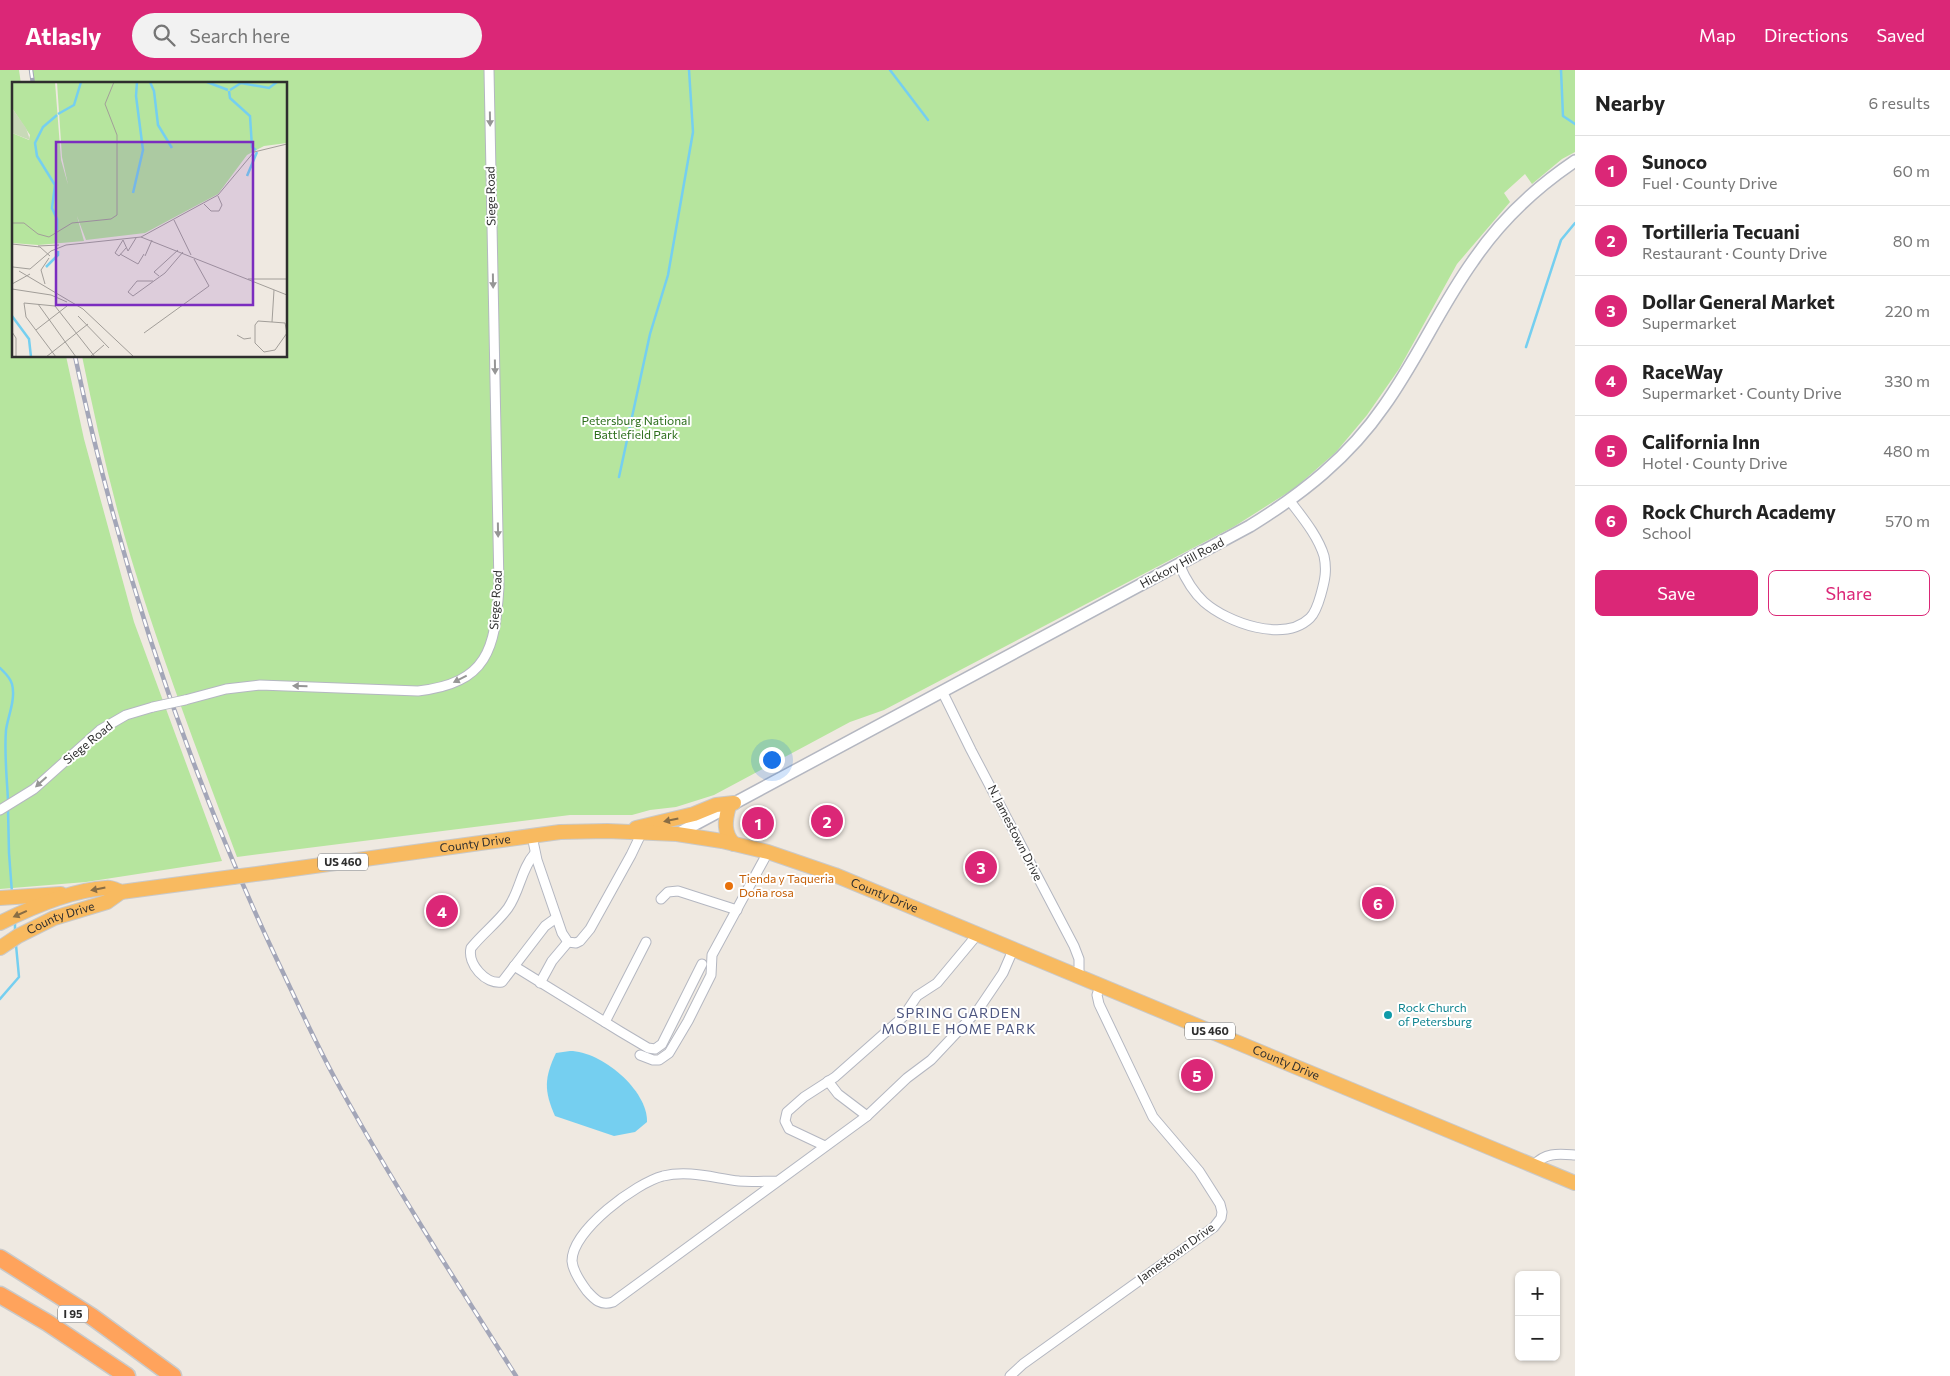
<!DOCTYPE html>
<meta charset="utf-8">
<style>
:root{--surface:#fff;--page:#f2f2f2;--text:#222;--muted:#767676;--line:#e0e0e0;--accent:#db2777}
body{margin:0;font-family:Commissioner,sans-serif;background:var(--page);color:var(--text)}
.controls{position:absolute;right:15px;bottom:15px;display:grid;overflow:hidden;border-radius:8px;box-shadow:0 1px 4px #0004}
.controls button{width:45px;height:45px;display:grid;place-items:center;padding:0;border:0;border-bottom:1px solid var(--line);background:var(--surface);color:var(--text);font:25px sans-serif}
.you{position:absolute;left:771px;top:689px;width:18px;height:18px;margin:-12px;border:4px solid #fff;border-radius:50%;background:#1a73e8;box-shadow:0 0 0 8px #1a73e833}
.badge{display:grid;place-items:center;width:32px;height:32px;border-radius:50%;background:var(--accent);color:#fff;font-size:16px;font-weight:700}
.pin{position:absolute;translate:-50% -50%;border:2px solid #fff;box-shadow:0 1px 5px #0006}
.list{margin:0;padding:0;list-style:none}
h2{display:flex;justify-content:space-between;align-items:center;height:65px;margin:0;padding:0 20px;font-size:21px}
h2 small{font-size:16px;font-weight:400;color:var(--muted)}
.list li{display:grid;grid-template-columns:32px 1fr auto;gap:15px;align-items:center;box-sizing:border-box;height:70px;padding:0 20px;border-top:1px solid var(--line)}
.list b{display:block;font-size:19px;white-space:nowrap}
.list p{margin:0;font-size:16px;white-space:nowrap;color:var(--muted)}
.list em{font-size:16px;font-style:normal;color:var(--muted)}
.actions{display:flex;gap:10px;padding:15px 20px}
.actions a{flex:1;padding:11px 0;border:1px solid var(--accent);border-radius:8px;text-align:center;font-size:18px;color:var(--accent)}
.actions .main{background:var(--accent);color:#fff}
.icon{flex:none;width:28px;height:28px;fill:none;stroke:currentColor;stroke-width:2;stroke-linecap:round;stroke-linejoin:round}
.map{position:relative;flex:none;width:1575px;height:1306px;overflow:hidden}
header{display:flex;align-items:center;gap:30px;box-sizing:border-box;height:70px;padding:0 25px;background:var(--accent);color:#fff}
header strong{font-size:24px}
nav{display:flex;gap:28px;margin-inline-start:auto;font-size:18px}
.search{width:350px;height:45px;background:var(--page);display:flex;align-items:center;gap:12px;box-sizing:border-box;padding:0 18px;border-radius:28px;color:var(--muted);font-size:19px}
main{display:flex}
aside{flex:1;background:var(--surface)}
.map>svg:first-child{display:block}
</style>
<header>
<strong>Atlasly</strong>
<div class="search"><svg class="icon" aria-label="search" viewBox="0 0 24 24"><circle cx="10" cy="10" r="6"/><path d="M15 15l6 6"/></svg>Search here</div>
<nav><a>Map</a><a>Directions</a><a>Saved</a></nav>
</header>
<main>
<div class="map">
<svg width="1575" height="1306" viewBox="0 0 1575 1306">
<rect width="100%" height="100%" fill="#efe9e1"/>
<g fill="#b6e59e">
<polygon points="0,0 19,0 21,14 14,14 14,286 66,286 84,369 134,552 222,791 86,812 0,819"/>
<path d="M32 0H1575V82L1562 89 1532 114 1525 104 1504 123 1510 132 1457 194 1399 299 1367 345 1336 382 1295 418 1235 456 884 640 850 652 714 725 676 737 650 740 632 745H570L237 787C200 688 162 589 131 488 111 422 96 354 82 286H286V14H34Z"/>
</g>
<path fill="#75cff0" d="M570 981C601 981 648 1020 647 1052L635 1062 614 1066 555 1046C544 1021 544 1008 556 983Z"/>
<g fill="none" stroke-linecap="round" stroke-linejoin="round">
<g stroke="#75cff0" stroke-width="2.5">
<polyline points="890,0 928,50"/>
<polyline points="1561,0 1563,46 1575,54"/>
<polyline points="1526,277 1561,170 1575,153"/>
<polyline points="619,407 650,264 668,205 693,62 689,0"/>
<path d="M0 598C5 603 10 607 12 614 16 629 8 646 6 660 4 683 7 708 8 731"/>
<polyline points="8,740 9,783 12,823"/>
<polyline points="15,854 15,860"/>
<polyline points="0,929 19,907 16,875"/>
</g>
<defs>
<g id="minor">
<path d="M1179 494C1185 508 1193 522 1204 532 1228 553 1284 573 1310 548 1316 542 1319 531 1321 524 1325 510 1327 500 1324 486 1318 466 1302 447 1290 431"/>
<polyline points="942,621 971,680 1074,876 1079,889 1079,907"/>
<path d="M185 630 226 619 260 615 418 621C488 613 495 579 499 517L489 0"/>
<polyline points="0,740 34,719 100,660 126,645 153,637"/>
<polyline points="532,766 537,790 562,863 568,872 576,873 580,871 590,859 631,785 642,762"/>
<path d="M535 783C521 799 520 821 508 838 497 853 482 864 471 878 467 894 486 915 502 912L545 856 556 848"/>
<polyline points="661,829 668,822 678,821 737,840"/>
<polyline points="514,896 621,962 648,978 655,979 662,974 702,894"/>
<polyline points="540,913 552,891 568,872"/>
<polyline points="605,952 646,872"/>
<polyline points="640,985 653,990 659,990 669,983 688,951 711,905 712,885 768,782"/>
<polyline points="828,1011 838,1024 867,1046"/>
<polyline points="825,1076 789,1059 785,1051 787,1042 804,1027 835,1007 903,947 917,926 937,913 977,865"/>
<path d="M1534 1095C1546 1082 1559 1084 1575 1085"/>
<path d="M777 1111C764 1111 751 1112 739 1111 713 1108 689 1100 663 1106 636 1113 572 1160 572 1191 573 1202 581 1213 587 1221 595 1230 601 1236 613 1232L867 1046 907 1008 931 990 978 940 1003 903 1013 880"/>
<polyline points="1010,1306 1023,1294 1214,1157 1221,1148 1222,1142 1220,1134 1199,1101 1153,1047 1099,934 1097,925 1100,916"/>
</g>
<path id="tertiary" d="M677 764 1250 456C1302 424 1349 387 1384 336 1417 290 1440 237 1473 191 1500 151 1535 118 1575 91"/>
<g id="trunk">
<path d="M729 736C725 750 723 763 734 774"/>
<polyline points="636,758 694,744 716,735 734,733"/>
<path id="s1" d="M271 802 560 762 607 761 677 764 722 771 768 782 835 805 1575 1113"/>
<polyline points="0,828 61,824"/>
<path d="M0 853C30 838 72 820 106 818 111 817 116 820 121 822L233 807"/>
<path id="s2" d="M0 878 18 866 54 848 107 832 121 822"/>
</g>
<g id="motorway">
<polyline points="0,1188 91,1246 173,1306"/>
<polyline points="0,1225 48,1253 127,1306"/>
</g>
</defs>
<use href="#minor" stroke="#b4b7c1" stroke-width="11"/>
<use href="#tertiary" stroke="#b4b7c1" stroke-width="14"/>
<use href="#trunk" stroke="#c9c9c9" stroke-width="16"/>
<use href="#motorway" stroke="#c9c9c9" stroke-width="19"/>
<use href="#minor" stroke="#fff" stroke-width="9"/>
<use href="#tertiary" stroke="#fff" stroke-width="11"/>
<use href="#trunk" stroke="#f8ba60" stroke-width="14"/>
<use href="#motorway" stroke="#ffa35c" stroke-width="16"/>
<defs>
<g id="rail">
<polyline points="31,0 33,14"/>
<path d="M75 286C119 495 187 699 278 892 299 936 319 981 343 1023 397 1120 457 1213 516 1306"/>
</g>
</defs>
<use href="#rail" stroke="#a3a6b8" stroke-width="4.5"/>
<use href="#rail" stroke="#fff" stroke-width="2.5" stroke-dasharray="8" stroke-linecap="butt"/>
<defs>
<polyline id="minor-bridge" points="153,637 185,630"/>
<polyline id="trunk-bridge" points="233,807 271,802"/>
</defs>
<use href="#minor-bridge" stroke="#b4b7c1" stroke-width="11" stroke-linecap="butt"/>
<use href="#trunk-bridge" stroke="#c9c9c9" stroke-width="16" stroke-linecap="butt"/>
<use href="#minor-bridge" stroke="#fff" stroke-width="9"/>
<use href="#trunk-bridge" stroke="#f8ba60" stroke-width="14"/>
</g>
<defs><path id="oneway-solid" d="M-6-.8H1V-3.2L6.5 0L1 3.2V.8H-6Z" transform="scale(1.25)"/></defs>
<g fill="#969696">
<use href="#oneway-solid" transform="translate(490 49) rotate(89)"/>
<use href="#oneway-solid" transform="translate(493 211) rotate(89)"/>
<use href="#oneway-solid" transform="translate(495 297) rotate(89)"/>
<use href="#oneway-solid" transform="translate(498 460) rotate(89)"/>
<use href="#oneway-solid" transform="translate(460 609) rotate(153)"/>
<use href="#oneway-solid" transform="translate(300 616) rotate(-179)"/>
<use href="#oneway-solid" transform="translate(41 712) rotate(138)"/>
</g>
<g fill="#896d44">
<use href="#oneway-solid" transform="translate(671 750) rotate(168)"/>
<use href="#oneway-solid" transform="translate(98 819) rotate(169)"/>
<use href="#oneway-solid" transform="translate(20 844) rotate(156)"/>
</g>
<circle fill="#e8710a" stroke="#fff" stroke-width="2" cx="729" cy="816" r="5"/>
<circle fill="#0f9aa8" stroke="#fff" stroke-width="2" cx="1388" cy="945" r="5"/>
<g text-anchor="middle" stroke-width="4" stroke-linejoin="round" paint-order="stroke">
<g fill="#fff" stroke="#6d6d6d" stroke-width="1">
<rect x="318" y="783.5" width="50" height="17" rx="4"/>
<rect x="1185" y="952.5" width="50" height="17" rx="4"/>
<rect x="58" y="1235.5" width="30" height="17" rx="4"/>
</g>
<g font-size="11" font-weight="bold" fill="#2e2e2e">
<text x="343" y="796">US 460</text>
<text x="1210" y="965">US 460</text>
<text x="73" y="1248">I 95</text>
</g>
<g font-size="12" fill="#2e2e2e" stroke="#fff">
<text transform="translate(491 126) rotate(-91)" y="4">Siege Road</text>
<text transform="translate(1182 493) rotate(-28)" y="4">Hickory Hill Road</text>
<text transform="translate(496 530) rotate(-86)" y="4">Siege Road</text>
<text transform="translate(88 673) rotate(-39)" y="4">Siege Road</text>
<text transform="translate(1015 763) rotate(63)" y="4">N. Jamestown Drive</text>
<text dy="4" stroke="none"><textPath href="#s1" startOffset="206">County Drive</textPath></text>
<text dy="4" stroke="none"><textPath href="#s1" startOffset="626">County Drive</textPath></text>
<text dy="4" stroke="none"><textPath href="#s2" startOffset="68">County Drive</textPath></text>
<text dy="4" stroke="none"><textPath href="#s1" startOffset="1061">County Drive</textPath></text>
<text transform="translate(1176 1183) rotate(-36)" y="4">Jamestown Drive</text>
</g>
<g font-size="12" fill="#2c6e1b" stroke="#fff">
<text x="636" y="355">Petersburg National<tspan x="636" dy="14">Battlefield Park</tspan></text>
</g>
<g font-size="12" fill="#c56008" stroke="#fff" text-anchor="start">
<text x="739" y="813">Tienda y Taqueria<tspan x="739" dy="14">Doña rosa</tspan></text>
</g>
<g font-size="12" fill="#0d838f" stroke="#fff" text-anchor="start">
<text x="1398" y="942">Rock Church<tspan x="1398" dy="14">of Petersburg</tspan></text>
</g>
<g font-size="14" letter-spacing="1" fill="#4d5680" stroke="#fff">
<text x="959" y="948">SPRING GARDEN<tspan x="959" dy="16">MOBILE HOME PARK</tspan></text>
</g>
</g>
<g transform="translate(12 12)">
<rect width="275" height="275" fill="#efe9e1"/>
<path d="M0 0H43L49 78 72 159 26 163 0 161V51L17 58 18 53 0 26ZM45 0H275V61L252 64 235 73 206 112 133 151 74 158 60 121 50 75Z" fill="#b6e59e"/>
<path d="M0 26 14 46 18 58 0 51Z" fill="#c8d9b8"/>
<path fill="none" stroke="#75cff0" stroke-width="2.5" d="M138 0 142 9 146 43 160 66M195 0 216 8M218 8 229 1 257 6 265 0M217 9 218 16 238 34 240 65 244 68M46 32 62 23 69 0M45 33 31 45 23 61 25 74 43 103 40 126 45 137V148M235 94 245 70M121 111 131 68 124 14 125 0M34 185 46 173V169M0 234 17 257 19 275"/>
<path fill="none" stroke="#a29e99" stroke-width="1" d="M192 122 199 129H207L210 123 206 114M162 138 179 173M0 141H12L26 152 37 155 60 141 99 137 105 133V53L93 22 102 0M129 155 206 113 242 70 275 62M111 158 103 171 107 174 114 166M111 158 116 169 124 156M0 162 28 165 38 174M26 164 47 163M108 172 126 182 132 172M133 174 140 158M1 185 18 187 39 169 54 163 129 155 275 213M7 189 71 227 122 275M147 194 142 190 166 168M236 197H275M141 199H125L116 210 121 214 153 191 171 170M0 202 18 192M33 202 29 188 37 176M0 207 39 213 55 220M26 222 64 275M66 234 97 266M260 240 273 241 275 251 263 268 252 270 243 261V243L246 239 260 240 262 208M24 248 55 224M0 250 4 256V275M132 251 197 204 182 177M225 253 232 257 239 256M34 275 76 242M44 275 14 235 12 221 43 224 83 275M78 275 92 263"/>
<path fill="#7b2cbf" fill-opacity="0.15" stroke="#7b2cbf" stroke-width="2.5" d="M44 60H241V223H44Z"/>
<rect width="275" height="275" fill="none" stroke="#2e2e2e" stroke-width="2.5"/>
</g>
</svg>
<div class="controls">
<button>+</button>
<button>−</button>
</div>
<div class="you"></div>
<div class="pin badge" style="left:758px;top:753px">1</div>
<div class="pin badge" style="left:827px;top:751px">2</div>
<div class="pin badge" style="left:981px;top:797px">3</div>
<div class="pin badge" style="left:442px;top:841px">4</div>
<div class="pin badge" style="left:1197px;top:1005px">5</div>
<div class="pin badge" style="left:1378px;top:833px">6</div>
</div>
<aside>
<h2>Nearby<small>6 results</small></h2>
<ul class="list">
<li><span class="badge">1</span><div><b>Sunoco</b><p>Fuel · County Drive</p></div><em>60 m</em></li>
<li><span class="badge">2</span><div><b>Tortilleria Tecuani</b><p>Restaurant · County Drive</p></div><em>80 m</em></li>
<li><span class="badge">3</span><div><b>Dollar General Market</b><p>Supermarket</p></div><em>220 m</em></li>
<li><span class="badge">4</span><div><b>RaceWay</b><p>Supermarket · County Drive</p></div><em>330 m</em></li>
<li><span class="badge">5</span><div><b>California Inn</b><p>Hotel · County Drive</p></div><em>480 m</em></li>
<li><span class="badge">6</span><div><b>Rock Church Academy</b><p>School</p></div><em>570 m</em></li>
</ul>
<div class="actions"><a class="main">Save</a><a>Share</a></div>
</aside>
</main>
